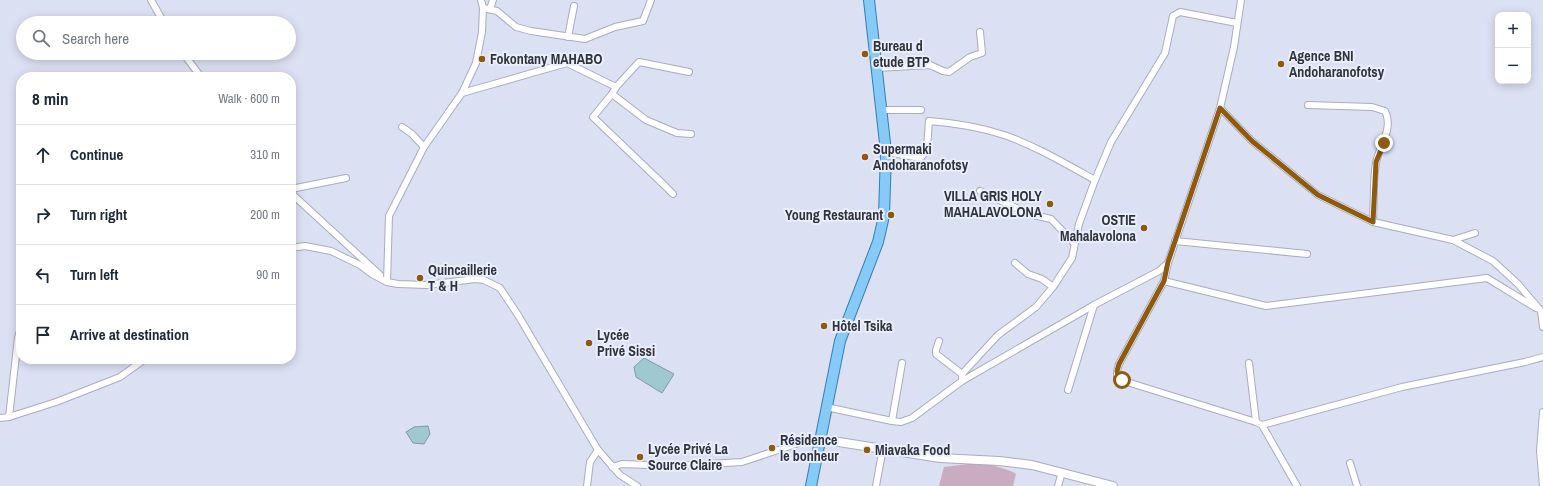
<!DOCTYPE html>
<meta charset="utf-8">
<style>
:root{--surface:#fff;--page:#f6f6f7;--text:#1f2937;--muted:#747a83;--line:#e0e1e3}
body{margin:0;font-family:"Archivo Narrow",sans-serif;background:var(--page);color:var(--text)}
.controls{position:absolute;right:12px;top:12px;display:grid;overflow:hidden;border-radius:8px;box-shadow:0 2px 10px #0003}
.controls button{width:36px;height:36px;display:grid;place-items:center;padding:0;border:0;border-bottom:1px solid var(--line);background:var(--surface);color:var(--text);font:20px sans-serif}
.stop{position:absolute;width:12px;height:12px;margin:-9px;border:3px solid #8f590e;border-radius:50%;background:#fff}
.stop.end{background:#8f590e;border-color:#fff;box-shadow:0 1px 4px #0008}
.list{margin:0;padding:0;list-style:none}
h2{display:flex;justify-content:space-between;align-items:center;height:52px;margin:0;padding:0 16px;font-size:17px}
h2 small{font-size:13px;font-weight:400;color:var(--muted)}
.list li{display:grid;grid-template-columns:26px 1fr auto;gap:12px;align-items:center;box-sizing:border-box;height:60px;padding:0 16px;border-top:1px solid var(--line)}
.list b{display:block;font-size:15px;white-space:nowrap}
.list em{font-size:13px;font-style:normal;color:var(--muted)}
.icon{flex:none;width:22px;height:22px;fill:none;stroke:currentColor;stroke-width:2;stroke-linecap:round;stroke-linejoin:round}
.map{position:relative;flex:none;width:1543px;height:486px;overflow:hidden}
.search{position:absolute;background:var(--surface);box-shadow:0 2px 10px #0003;left:16px;top:16px;width:280px;height:44px;display:flex;align-items:center;gap:10px;box-sizing:border-box;padding:0 14px;border-radius:22px;color:var(--muted);font-size:15px}
.panel{position:absolute;background:var(--surface);box-shadow:0 2px 10px #0003;left:16px;top:72px;width:280px;height:292px;border-radius:16px}
.map>svg:first-child{display:block}
</style>
<div class="map">
<svg width="1543" height="486" viewBox="0 0 1543 486">
<rect width="100%" height="100%" fill="#dbe0f3"/>
<path fill="#c9acc1" d="M984 462C992 466 1012 470 1016 474L1013 486H939L944 467Z"/>
<g fill="#9fc8d0" stroke="#7e9ba3">
<polygon points="644,358 674,374 662,393 636,377 634,367"/>
<polygon points="428,426 430,434 424,444 413,443 406,432 414,427"/>
</g>
<g fill="none" stroke-linecap="round" stroke-linejoin="round">
<defs>
<g id="minor">
<polyline points="151,0 164,23"/>
<polyline points="483,8 497,11 516,27 531,31 585,39 615,27 643,21 651,0"/>
<polyline points="490,9 493,0"/>
<polyline points="568,37 574,6"/>
<polyline points="183,53 201,77"/>
<polyline points="876,68 930,65 943,71 949,72 970,57 982,53 980,32"/>
<polyline points="616,87 612,94 593,117 663,184 673,194"/>
<polyline points="462,93 567,63 616,87 639,62 689,72"/>
<polyline points="612,94 646,120 677,133 691,134"/>
<path d="M1308 105 1372 107 1385 111C1394 129 1379 146 1376 163 1373 180 1374 205 1373 222"/>
<polyline points="1220,108 1252,141 1318,195 1373,222 1453,240 1493,261 1518,284 1541,311 1543,327"/>
<polyline points="881,110 921,110"/>
<polyline points="402,127 412,134 424,147"/>
<path d="M886 152 921 158 927 148 929 121C955 123 980 127 1004 135 1036 146 1066 164 1095 180"/>
<polyline points="291,189 346,178"/>
<polyline points="980,191 1029,214 1051,219 1074,243"/>
<polyline points="291,193 380,275"/>
<polyline points="1453,240 1475,233"/>
<polyline points="1175,241 1307,254"/>
<polyline points="291,248 305,246 331,251 360,265 372,274 387,282 398,284 427,285 475,279 484,280 500,288 518,315 598,450 620,475 637,486"/>
<polyline points="1015,263 1028,274 1042,279 1053,287"/>
<polyline points="1168,263 1164,281 1119,364 1117,371 1117,376 1127,382 1256,422 1262,425 1402,387 1525,362 1543,357"/>
<polyline points="1164,281 1266,306 1487,278 1536,308"/>
<polyline points="387,282 389,216 424,147 462,93 476,63 482,32 483,8 481,0"/>
<polyline points="939,341 936,350 936,354 962,374"/>
<polyline points="1249,363 1256,422"/>
<polyline points="962,381 962,374 998,335 1036,307 1053,287 1072,258 1079,224 1095,180 1111,142 1165,53 1173,16 1180,12 1237,23"/>
<polyline points="1068,390 1094,305"/>
<polyline points="826,407 892,421 901,422 912,418 962,381 1094,305 1159,271 1168,263 1220,108 1234,47 1241,0"/>
<polyline points="9,417 18,338 21,327"/>
<polyline points="0,418 9,417 56,402 120,377 145,359"/>
<polyline points="892,421 902,363"/>
<polyline points="1262,425 1297,486"/>
<polyline points="1350,463 1357,486"/>
<polyline points="612,467 622,464 675,466 742,462 805,441 820,439"/>
<polyline points="587,486 590,462 598,450"/>
<polyline points="876,486 883,448"/>
<polyline points="1058,486 1062,472"/>
<polyline points="1543,486 1540,451 1543,412"/>
</g>
<polyline id="tertiary" points="820,439 940,458 999,461 1032,465 1113,486"/>
<polyline id="primary" points="811,486 840,341 878,242 884,216 886,152 869,0"/>
</defs>
<use href="#minor" stroke="#a8adbe" stroke-width="8"/>
<use href="#tertiary" stroke="#a8adbe" stroke-width="10"/>
<use href="#primary" stroke="#347fb3" stroke-width="12"/>
<use href="#minor" stroke="#fff" stroke-width="6"/>
<use href="#tertiary" stroke="#fff" stroke-width="8"/>
<use href="#primary" stroke="#86cbf8" stroke-width="10"/>
</g>
<g fill="none" stroke-linecap="round" stroke-linejoin="round">
<polyline stroke="#8f590e" stroke-width="5" points="1122,380 1118,376 1117,371 1119,364 1164,281 1168,262 1220,108 1252,141 1318,195 1373,222 1376,162 1384,143"/>
</g>
<g fill="#8f590e" stroke="#e9eefd" stroke-width="1.5">
<circle cx="865" cy="54" r="4"/>
<circle cx="482" cy="59" r="4"/>
<circle cx="1281" cy="64" r="4"/>
<circle cx="865" cy="157" r="4"/>
<circle cx="1050" cy="204" r="4"/>
<circle cx="891" cy="215" r="4"/>
<circle cx="1144" cy="228" r="4"/>
<circle cx="420" cy="278" r="4"/>
<circle cx="824" cy="326" r="4"/>
<circle cx="589" cy="343" r="4"/>
<circle cx="772" cy="448" r="4"/>
<circle cx="867" cy="450" r="4"/>
<circle cx="640" cy="457" r="4"/>
</g>
<g text-anchor="middle" stroke-width="4" stroke-linejoin="round" paint-order="stroke">
<g font-size="14" font-weight="bold" fill="#31333a" stroke="#e9eefd" text-anchor="start">
<text x="873" y="51">Bureau d<tspan x="873" dy="16">etude BTP</tspan></text>
<text x="1289" y="61">Agence BNI<tspan x="1289" dy="16">Andoharanofotsy</tspan></text>
<text x="490" y="64">Fokontany MAHABO</text>
<text x="873" y="154">Supermaki<tspan x="873" dy="16">Andoharanofotsy</tspan></text>
<text x="1042" y="201" text-anchor="end">VILLA GRIS HOLY<tspan x="1042" dy="16">MAHALAVOLONA</tspan></text>
<text x="883" y="220" text-anchor="end">Young Restaurant</text>
<text x="1136" y="225" text-anchor="end">OSTIE<tspan x="1136" dy="16">Mahalavolona</tspan></text>
<text x="428" y="275">Quincaillerie<tspan x="428" dy="16">T &amp; H</tspan></text>
<text x="832" y="331">Hôtel Tsika</text>
<text x="597" y="340">Lycée<tspan x="597" dy="16">Privé Sissi</tspan></text>
<text x="780" y="445">Résidence<tspan x="780" dy="16">le bonheur</tspan></text>
<text x="648" y="454">Lycée Privé La<tspan x="648" dy="16">Source Claire</tspan></text>
<text x="875" y="455">Miavaka Food</text>
</g>
</g>
</svg>
<div class="controls">
<button>+</button>
<button>−</button>
</div>
<div class="stop" style="left:1122px;top:380px"></div>
<div class="stop end" style="left:1384px;top:143px"></div>
<div class="search"><svg class="icon" aria-label="search" viewBox="0 0 24 24"><circle cx="10" cy="10" r="6"/><path d="M15 15l6 6"/></svg>Search here</div>
<section class="panel">
<h2>8 min<small>Walk · 600 m</small></h2>
<ul class="list">
<li><svg class="icon" aria-label="ahead" viewBox="0 0 24 24"><path d="M12 20V5M6 11l6-6 6 6"/></svg><div><b>Continue</b></div><em>310 m</em></li>
<li><svg class="icon" aria-label="right" viewBox="0 0 24 24"><path d="M7 20v-9h11M14 6l5 5-5 5"/></svg><div><b>Turn right</b></div><em>200 m</em></li>
<li><svg class="icon" aria-label="left" viewBox="0 0 24 24"><path d="M17 20v-9H6M10 6l-5 5 5 5"/></svg><div><b>Turn left</b></div><em>90 m</em></li>
<li><svg class="icon" aria-label="arrive" viewBox="0 0 24 24"><path d="M6 21V4h12l-3 4 3 4H6"/></svg><div><b>Arrive at destination</b></div></li>
</ul>
</section>
</div>
